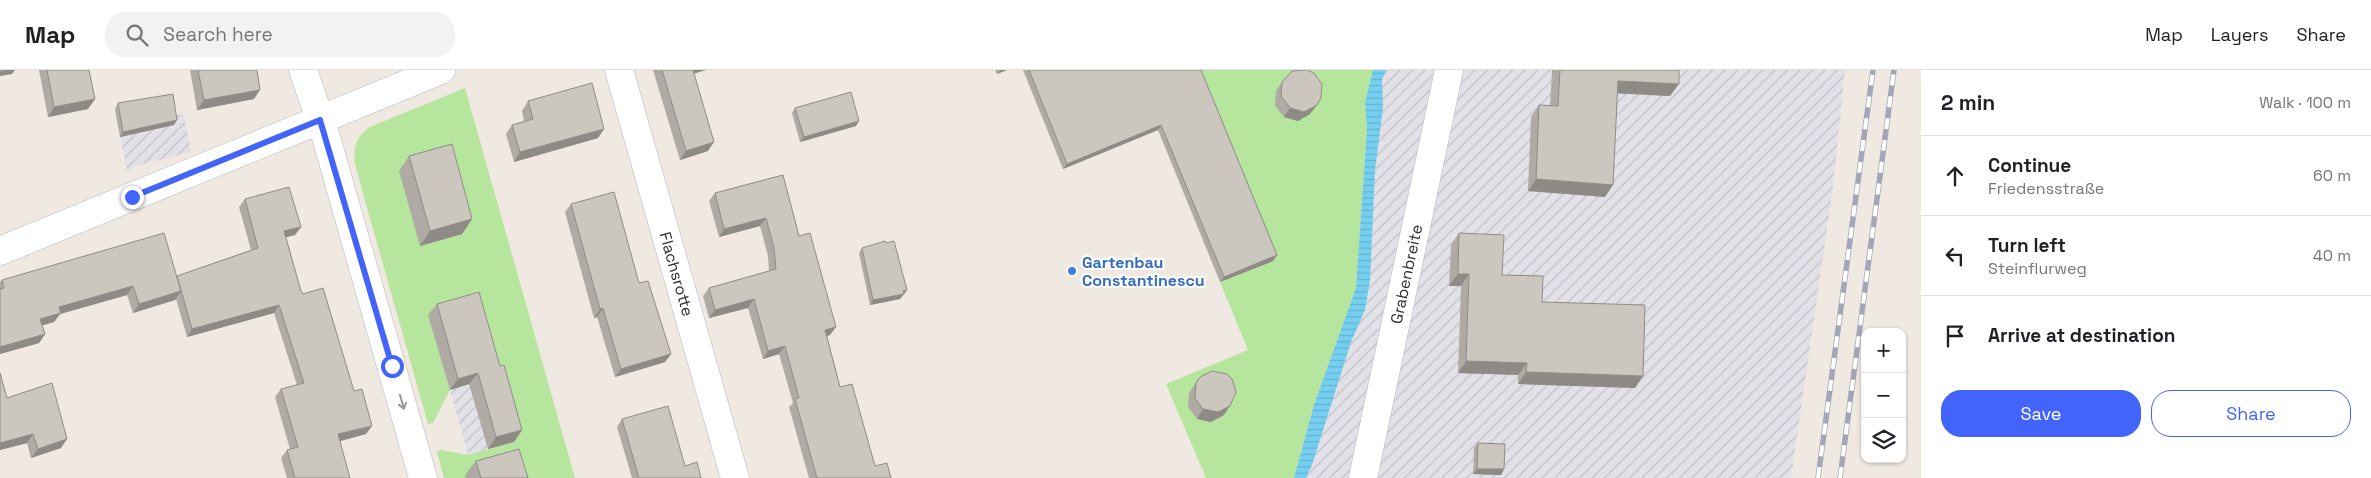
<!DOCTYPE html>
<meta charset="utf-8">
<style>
:root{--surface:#fff;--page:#f2f2f2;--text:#202124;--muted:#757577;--line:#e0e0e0;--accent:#4264fb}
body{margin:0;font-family:"Space Grotesk",sans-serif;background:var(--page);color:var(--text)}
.controls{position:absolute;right:15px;bottom:15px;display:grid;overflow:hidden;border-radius:10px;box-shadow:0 1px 4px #0004}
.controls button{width:45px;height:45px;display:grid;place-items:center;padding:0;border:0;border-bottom:1px solid var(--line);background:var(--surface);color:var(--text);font:25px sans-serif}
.stop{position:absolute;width:15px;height:15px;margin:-11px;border:4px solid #4264fb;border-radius:50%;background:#fff}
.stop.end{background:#4264fb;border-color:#fff;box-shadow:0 1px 5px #0008}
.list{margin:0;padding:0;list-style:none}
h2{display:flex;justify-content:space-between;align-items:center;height:65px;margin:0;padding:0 20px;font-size:21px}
h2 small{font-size:16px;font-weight:400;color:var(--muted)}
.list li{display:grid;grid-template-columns:32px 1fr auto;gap:15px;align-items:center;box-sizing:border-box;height:80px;padding:0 20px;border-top:1px solid var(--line)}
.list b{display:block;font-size:19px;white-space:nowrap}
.list p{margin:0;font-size:16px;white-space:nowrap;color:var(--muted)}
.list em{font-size:16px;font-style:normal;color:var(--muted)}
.actions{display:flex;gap:10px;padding:15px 20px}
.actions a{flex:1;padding:11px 0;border:1px solid var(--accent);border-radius:20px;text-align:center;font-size:18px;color:var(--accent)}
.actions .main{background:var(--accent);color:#fff}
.icon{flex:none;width:28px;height:28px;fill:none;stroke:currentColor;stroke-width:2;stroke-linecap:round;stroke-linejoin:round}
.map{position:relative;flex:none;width:1921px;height:408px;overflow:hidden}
header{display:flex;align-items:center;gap:30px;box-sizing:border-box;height:70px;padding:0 25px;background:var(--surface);border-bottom:1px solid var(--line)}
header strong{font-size:24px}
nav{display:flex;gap:28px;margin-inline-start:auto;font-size:18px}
.search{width:350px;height:45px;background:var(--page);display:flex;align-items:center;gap:12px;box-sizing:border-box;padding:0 18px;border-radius:20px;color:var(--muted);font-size:19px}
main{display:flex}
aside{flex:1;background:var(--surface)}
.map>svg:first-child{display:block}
</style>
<header>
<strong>Map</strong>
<div class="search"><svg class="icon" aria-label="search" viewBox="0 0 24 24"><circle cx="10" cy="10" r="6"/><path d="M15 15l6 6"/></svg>Search here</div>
<nav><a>Map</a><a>Layers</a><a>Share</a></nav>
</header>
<main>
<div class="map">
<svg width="1921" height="408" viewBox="0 0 1921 408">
<defs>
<pattern id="industrial-furrows" width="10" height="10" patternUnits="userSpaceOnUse" patternTransform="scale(1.25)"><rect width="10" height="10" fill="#e3e1e8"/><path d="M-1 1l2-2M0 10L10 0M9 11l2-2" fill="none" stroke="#c3c1c7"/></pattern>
<pattern id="water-rules" width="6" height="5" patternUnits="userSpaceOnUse" patternTransform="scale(1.25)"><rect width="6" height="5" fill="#75cff0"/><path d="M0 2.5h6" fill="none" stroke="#66b2ce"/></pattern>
</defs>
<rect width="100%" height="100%" fill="#efe9e1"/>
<g fill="url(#industrial-furrows)">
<polygon points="1373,0 1845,0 1833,118 1791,408 1294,408"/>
<polygon points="169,29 172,46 184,44 191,82 140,95 127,101 115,39"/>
<polygon points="496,307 514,372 468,385 450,320"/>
</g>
<g fill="#b6e59e">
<polygon points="1194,0 1373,0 1365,32 1367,59 1356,218 1314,335 1294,408 1206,408 1166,314 1248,280 1220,212"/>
<path d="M465 18 575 408H444L437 382 441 380 468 385 514 371 495 307 450 320 433 353 428 354 357 102C352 82 353 69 370 57Z"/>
</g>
<polygon fill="url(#water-rules)" points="1373,0 1386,0 1382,10 1383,38 1375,100 1370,211 1365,240 1351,272 1312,395 1306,408 1294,408 1314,335 1356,218 1367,59 1365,32"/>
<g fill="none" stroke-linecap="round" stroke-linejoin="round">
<defs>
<g id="minor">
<polyline points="303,0 326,67 423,408"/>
<polyline points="619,0 735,408"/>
<polyline points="0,181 441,0"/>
<polyline points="1363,408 1449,0"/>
</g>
</defs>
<use href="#minor" stroke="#b4b7c1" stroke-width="29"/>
<use href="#minor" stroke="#fff" stroke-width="28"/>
<defs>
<g id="rail">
<polyline points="1818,408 1873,0"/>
<polyline points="1840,408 1894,0"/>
</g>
</defs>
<use href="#rail" stroke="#a3a6b8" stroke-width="5.5"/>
<use href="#rail" stroke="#fff" stroke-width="4" stroke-dasharray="11" stroke-linecap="butt"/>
</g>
<g fill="#afaba4">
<polygon points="39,0 89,0 95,29 88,39 48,47"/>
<polygon points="190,0 257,0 254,29 197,40"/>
<polygon points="653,0 706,0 694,3 708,81 680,90"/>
<polygon points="995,0 1007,0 997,4"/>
<polygon points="1023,0 1201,0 1277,185 1273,191 1220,212 1158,60 1063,99"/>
<polygon points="1552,0 1679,0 1670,26 1617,23 1605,127 1528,121 1531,47 1539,35 1550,35"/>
<polygon points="1282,12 1310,44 1298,51 1284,47 1275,36 1276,21"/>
<polygon points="528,31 598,68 514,92 506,64 512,55 524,51 522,41"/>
<polygon points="118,33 174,55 120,67 115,39"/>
<polygon points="795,38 856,56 800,72 792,43"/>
<polygon points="409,86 472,149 462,164 420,176 399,101"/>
<polygon points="783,105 799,166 830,265 827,266 840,317 875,396 891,408 809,408 789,337 793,333 779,284 763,289 748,238 709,248 703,226 709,218 769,201 768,186 760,156 719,167 709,131 715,123"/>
<polygon points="245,129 301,157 295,165 286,167 301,221 366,364 340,371 350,408 287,408 281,388 287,380 290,379 275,327 281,319 297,315 274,243 187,267 176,229 175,230 133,243 127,225 60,244 54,252 42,255 45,264 39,273 0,284 0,212 2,210 177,207 177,206 251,180 239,137"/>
<polygon points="571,134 639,213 671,284 665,292 615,307 597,247 594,248 565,142"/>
<polygon points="1459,163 1502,205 1542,232 1643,306 1635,318 1518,314 1518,305 1458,303 1461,216 1449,216 1451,175"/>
<polygon points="862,178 907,220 900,229 870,235 859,183"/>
<polygon points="437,234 500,296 522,360 514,372 488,379 469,314 450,320 428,245"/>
<polygon points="0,303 7,328 61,378 31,388 27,373 0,380"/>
<polygon points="1200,307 1224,345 1211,352 1197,349 1188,337 1189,323"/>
<polygon points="622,349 685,396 701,408 632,408 617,357"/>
<polygon points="1478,373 1504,399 1501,405 1473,404 1474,378"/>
<polygon points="476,391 528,408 466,408 465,405"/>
</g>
<g fill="#8e8b86">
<polygon points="9,0 15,0 12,4 0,6 0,2"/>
<polygon points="690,0 706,0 686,6"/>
<polygon points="1000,0 1007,0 997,4"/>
<polygon points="1618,11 1679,14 1670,26 1610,23"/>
<polygon points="260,20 254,29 197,40 204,30"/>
<polygon points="95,29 88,39 48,47 54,37"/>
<polygon points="1317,35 1310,44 1298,51 1284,47 1290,38"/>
<polygon points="177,50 174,55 120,67 123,62"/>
<polygon points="859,51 856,56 800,72 804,67"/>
<polygon points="1161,55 1158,60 1063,99 1067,94"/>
<polygon points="604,59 598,68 514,92 520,82"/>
<polygon points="714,72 708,81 680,90 686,81"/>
<polygon points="1536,109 1613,115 1605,127 1528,121"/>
<polygon points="766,148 760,156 719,167 724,159"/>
<polygon points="472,149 462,164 420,176 430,161"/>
<polygon points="301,157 295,165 279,169 284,161"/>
<polygon points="1277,185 1273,191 1220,212 1224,207"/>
<polygon points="1458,204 1469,204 1461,216 1449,216"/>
<polygon points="133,216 127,225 60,244 54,252 34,258 40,249 59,237"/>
<polygon points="907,220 900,229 870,235 873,230"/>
<polygon points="181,221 175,230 133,243 139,234"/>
<polygon points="754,229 748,238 709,248 715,240"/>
<polygon points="279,235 274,243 187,267 192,259"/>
<polygon points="603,238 597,247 594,248 600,239"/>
<polygon points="836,257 830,265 820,268 825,260"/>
<polygon points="45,264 39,273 0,284 0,277"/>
<polygon points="785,276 779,284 763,289 768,281"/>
<polygon points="671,284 665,292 615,307 621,299"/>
<polygon points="1466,291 1527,293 1518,305 1458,303"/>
<polygon points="1526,302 1643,306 1635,318 1518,314"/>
<polygon points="478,303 469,314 450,320 458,309"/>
<polygon points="1230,336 1224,345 1211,352 1197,349 1203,339"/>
<polygon points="372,356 366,364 333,373 338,364"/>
<polygon points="522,360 514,372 488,379 496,367"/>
<polygon points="33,364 27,373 0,380 0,373"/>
<polygon points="67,369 61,378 31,388 38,379"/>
<polygon points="1477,399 1504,399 1501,405 1473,404"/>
</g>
<g fill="#cbc7bf" stroke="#8e8b86">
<polygon points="0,0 9,0 0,2"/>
<polygon points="47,0 89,0 95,29 54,37"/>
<polygon points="198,0 257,0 260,20 204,30"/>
<polygon points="662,0 693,0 714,72 686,81"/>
<polygon points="1029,0 1201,0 1277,185 1224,207 1161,55 1067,94"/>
<polygon points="1307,0 1314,3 1322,14 1321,28 1317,35 1304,42 1290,38 1281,26 1282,12 1292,1"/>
<polygon points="1560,0 1679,0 1679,14 1618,11 1613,115 1536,109 1539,35 1558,36"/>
<polygon points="592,13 604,59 520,82 512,55 533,49 528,31"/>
<polygon points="851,22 859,51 804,67 795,38"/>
<polygon points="173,24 177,50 123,62 118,33"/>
<polygon points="452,74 472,149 430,161 409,86"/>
<polygon points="783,105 799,166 810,163 836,257 825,260 840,317 852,314 875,396 887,393 891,408 817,408 795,329 799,328 785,276 768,281 754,229 715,240 709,218 776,199 774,178 766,148 724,159 715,123"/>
<polygon points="289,117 301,157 284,161 301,221 303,224 323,218 354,321 362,319 372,356 338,364 350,408 295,408 287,380 298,377 281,319 304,313 279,235 192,259 177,206 258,178 245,129"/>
<polygon points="614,122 639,213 648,211 671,284 621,299 603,238 600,239 571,134"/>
<polygon points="164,163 181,221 139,234 133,216 59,237 61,243 40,249 45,264 0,277 0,219 4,218 2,210"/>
<polygon points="1459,163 1504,165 1502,205 1543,206 1542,232 1645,235 1643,306 1526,302 1527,293 1466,291 1469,204 1458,204"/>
<polygon points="885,171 886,173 894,171 907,220 903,221 904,224 873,230 862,178"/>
<polygon points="479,222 500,296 504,295 522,360 496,367 478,303 458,309 437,234"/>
<polygon points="1212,301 1227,304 1232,309 1236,322 1230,336 1218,342 1203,339 1195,328 1196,313 1200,307"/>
<polygon points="0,303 7,328 52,313 67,369 38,379 33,364 0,373"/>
<polygon points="668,336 685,396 697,392 701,408 639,408 622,349"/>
<polygon points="1478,373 1505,374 1504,399 1477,399"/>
<polygon points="519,379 528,408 481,408 476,391"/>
</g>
<defs><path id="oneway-shaft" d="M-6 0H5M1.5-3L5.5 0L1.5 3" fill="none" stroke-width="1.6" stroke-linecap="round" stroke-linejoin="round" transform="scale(1.25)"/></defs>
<use stroke="#969696" href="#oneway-shaft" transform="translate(402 332) rotate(74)"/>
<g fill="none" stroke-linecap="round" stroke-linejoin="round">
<polyline stroke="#4264fb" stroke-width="6" points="132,127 320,50 392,296"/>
</g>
<circle fill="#3f7fe0" stroke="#fff" stroke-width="2" cx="1072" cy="201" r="5"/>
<g text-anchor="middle" stroke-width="4" stroke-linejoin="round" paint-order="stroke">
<g font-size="16" font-weight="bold" fill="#366cbe" stroke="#fff" text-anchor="start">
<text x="1082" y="198">Gartenbau<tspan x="1082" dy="18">Constantinescu</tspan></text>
</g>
<g font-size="16" fill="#2e2e2e" stroke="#fff">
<text transform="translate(677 204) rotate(74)" y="6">Flachsrotte</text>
<text transform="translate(1406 204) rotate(-78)" y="6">Grabenbreite</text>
</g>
</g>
</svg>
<div class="controls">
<button>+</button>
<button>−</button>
<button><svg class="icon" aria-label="layers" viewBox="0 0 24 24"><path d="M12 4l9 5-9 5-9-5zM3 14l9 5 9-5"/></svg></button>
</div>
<div class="stop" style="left:392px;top:296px"></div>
<div class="stop end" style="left:132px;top:127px"></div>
</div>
<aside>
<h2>2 min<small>Walk · 100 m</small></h2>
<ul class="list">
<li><svg class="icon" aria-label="ahead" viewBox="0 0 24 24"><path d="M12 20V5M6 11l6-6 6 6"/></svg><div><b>Continue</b><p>Friedensstraße</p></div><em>60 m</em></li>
<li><svg class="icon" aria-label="left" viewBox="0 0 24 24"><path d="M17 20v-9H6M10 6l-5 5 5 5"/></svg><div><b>Turn left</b><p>Steinflurweg</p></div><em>40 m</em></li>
<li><svg class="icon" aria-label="arrive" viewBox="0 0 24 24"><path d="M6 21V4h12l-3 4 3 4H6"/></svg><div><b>Arrive at destination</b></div></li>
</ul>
<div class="actions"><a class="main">Save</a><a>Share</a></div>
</aside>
</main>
